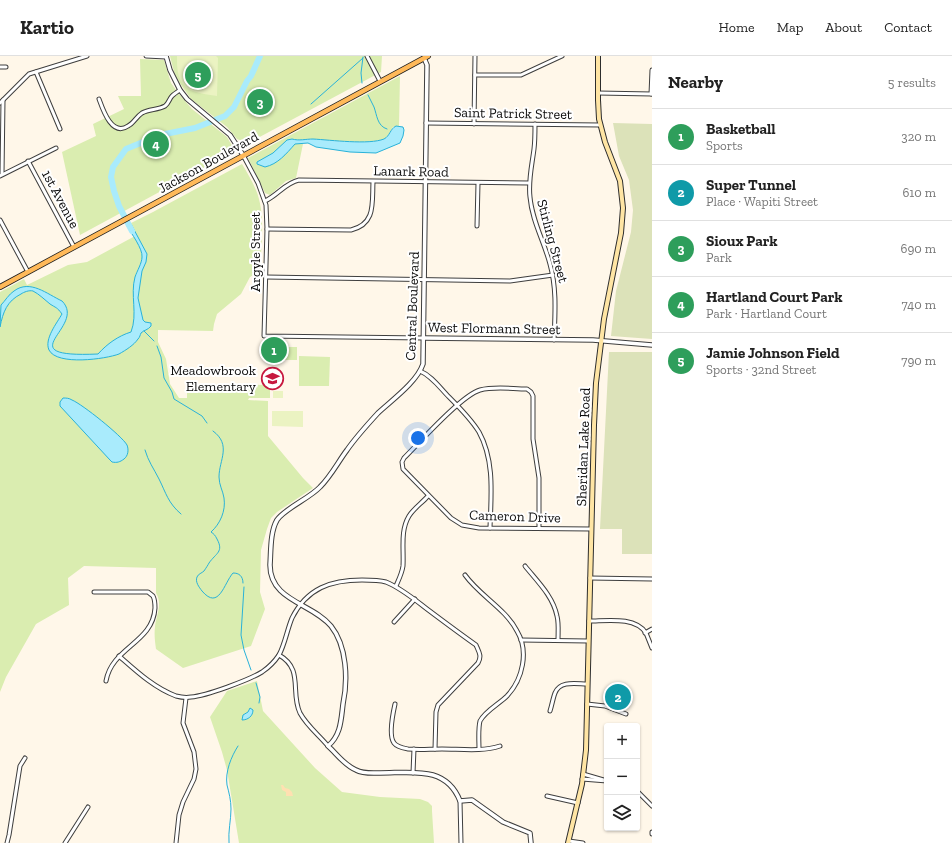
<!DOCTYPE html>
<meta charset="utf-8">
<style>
:root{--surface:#fff;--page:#f6f6f6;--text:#222;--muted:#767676;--line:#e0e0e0;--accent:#ea580c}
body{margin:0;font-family:"Zilla Slab",serif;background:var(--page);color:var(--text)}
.controls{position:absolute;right:12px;bottom:12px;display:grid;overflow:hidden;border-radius:4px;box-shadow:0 1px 3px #0004}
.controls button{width:36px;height:36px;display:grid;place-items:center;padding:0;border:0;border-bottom:1px solid var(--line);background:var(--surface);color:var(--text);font:20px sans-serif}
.you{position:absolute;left:418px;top:382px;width:14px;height:14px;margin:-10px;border:3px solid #fff;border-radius:50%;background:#1a73e8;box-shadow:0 0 0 6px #1a73e833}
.badge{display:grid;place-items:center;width:26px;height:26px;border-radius:50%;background:var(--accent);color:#fff;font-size:13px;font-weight:700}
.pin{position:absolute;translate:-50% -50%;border:2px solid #fff;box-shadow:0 1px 4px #0006}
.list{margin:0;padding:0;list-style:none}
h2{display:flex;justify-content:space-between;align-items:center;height:52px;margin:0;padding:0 16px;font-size:17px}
h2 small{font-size:13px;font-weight:400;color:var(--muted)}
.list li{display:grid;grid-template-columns:26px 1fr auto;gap:12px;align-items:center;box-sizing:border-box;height:56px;padding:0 16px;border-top:1px solid var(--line)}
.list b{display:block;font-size:15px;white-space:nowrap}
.list p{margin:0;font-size:13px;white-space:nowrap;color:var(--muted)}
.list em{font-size:13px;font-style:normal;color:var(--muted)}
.icon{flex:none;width:22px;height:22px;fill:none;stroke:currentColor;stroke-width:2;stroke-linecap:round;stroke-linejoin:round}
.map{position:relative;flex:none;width:652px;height:787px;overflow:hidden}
header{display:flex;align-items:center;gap:24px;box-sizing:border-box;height:56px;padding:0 20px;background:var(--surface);border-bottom:1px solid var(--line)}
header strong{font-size:19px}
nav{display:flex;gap:22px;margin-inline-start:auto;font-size:14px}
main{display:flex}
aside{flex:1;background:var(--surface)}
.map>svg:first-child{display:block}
</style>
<header>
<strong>Kartio</strong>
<nav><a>Home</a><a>Map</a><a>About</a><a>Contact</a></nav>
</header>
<main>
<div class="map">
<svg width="652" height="787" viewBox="0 0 652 787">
<rect width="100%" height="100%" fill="#fff7e9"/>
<g fill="#daedb0">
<polygon points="170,0 382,0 381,16 252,85 245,86 237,83 227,71 191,43 179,26 174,16"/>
<polygon points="140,3 164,4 171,27 179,38 192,53 227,81 235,95 80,179 62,96 96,80 93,68 124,53 118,40 141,40"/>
<path d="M400 20 399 70 393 71C391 75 390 79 386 82 375 90 320 84 304 83L296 122 286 125 270 139 265 137 248 102Z"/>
<path d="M242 108C247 116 252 125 256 134 266 158 261 189 260 215L250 221 241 238 217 258 214 268 213 275 158 274V286L166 303 170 328 179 342H187V328L270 329V342H249L248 344 268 345V380L303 422 313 432 277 456 271 462 267 473 261 494 260 536 265 553 251 590 183 612 156 593C155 586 154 578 155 571 156 560 163 548 156 537V512L84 510 68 522 69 549 36 568 6 621 0 636V236L24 223 27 229 68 209 87 206 135 180 129 168 153 156Z"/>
<rect x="280" y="291" width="17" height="13"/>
<polygon points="299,300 330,301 329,330 299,330"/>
<polygon points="257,625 263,655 315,712 342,736 380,741 420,743 428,746 432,750 432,755 434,787 239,787 227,714 222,696 210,661 227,635"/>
</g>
<polygon fill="#ffe0b1" points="281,729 283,729 285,732 289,733 292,736 293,740 286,740 286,736 282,734"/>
<g fill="#dce2b9">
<polygon points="613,67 652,68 652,283 611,280 616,235 631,176 633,154 629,124 619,100"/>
<polygon points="609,296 652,296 652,498 622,498 622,473 600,473"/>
</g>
<g fill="#ebf3c2">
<path d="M177 0H216L218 2 217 40C189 36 176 34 177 0Z"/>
<rect x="269" y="290" width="10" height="7"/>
<rect x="273" y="335" width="10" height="7"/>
<polygon points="272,355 303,355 303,371 272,370"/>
</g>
<g fill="#a9ebfc" stroke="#29b2d9">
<path d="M396 70 403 71 404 74 403 80 400 87 376 97 350 96 316 91 308 87 295 88C286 98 278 108 265 111L257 108V106L273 97 287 84 292 83C299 85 306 83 313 83 331 84 369 89 384 83 390 80 390 73 396 70Z"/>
<path d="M131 168 147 198 146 206 142 215 138 242 143 264 145 266 151 267V270C148 274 144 274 141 277 140 279 140 281 138 283 134 289 126 294 119 298 106 303 57 310 49 294 44 283 57 267 62 258 57 251 56 252 50 248 45 244 39 238 33 235 29 234 24 236 21 238 7 245 3 256 0 271L1 249C5 245 9 238 14 235 30 223 47 238 62 245 88 271 5 302 98 298 107 288 118 280 131 276 138 258 130 239 135 221 137 215 142 207 142 201 143 193 131 177 127 170Z"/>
<path d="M63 342C66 342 69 342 72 344 82 348 122 380 127 389 129 394 128 400 124 403 120 406 117 407 112 406L110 404 60 350V346Z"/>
<path d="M250 652 253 654C253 660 248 664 242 664L243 659 248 656Z"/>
</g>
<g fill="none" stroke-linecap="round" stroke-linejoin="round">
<g stroke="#29b2d9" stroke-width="1">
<polyline points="362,27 361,17 363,1"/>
<path d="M368 39C370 43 372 47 374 51 377 59 377 70 387 73"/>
<polyline points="311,48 363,2"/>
<polyline points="144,275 154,285"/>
<polyline points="157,290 161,301 164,322 172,336 174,343 202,360 207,367"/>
<path d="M213 375C232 389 219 404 219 421 219 429 223 435 224 442 226 455 220 468 211 476 214 478 215 479 217 483 224 496 216 497 209 507 208 509 206 512 204 515 202 517 198 518 197 521 195 526 199 531 202 535 219 555 224 527 233 517 239 517 243 520 243 527"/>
<path d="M145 394C148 405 154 413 159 423 166 437 168 447 181 458"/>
<polyline points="244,531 241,579 244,594 251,614"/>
<polyline points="256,627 260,641 259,647"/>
<path d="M229 787C228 775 231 764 231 753 231 744 229 737 227 729 225 716 231 701 238 690"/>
</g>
<polyline stroke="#a9ebfc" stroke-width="6" points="132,175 119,150 114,135 111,121 113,111 126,93 160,79 195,72 225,60 234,51 247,25 251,20 260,0"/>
<defs>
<g id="minor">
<polyline points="146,0 166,1"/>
<polyline points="367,0 380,25"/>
<polyline points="0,11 6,11"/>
<polyline points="36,16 60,73"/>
<polyline points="475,19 521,19 562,0"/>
<polyline points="598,37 652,38"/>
<polyline points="651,38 652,14"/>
<path d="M99 43C103 54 112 81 128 70 134 67 136 61 142 57 149 53 158 54 165 50 169 47 169 43 172 40 174 38 177 36 180 34"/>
<polyline points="0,47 29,18 87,0"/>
<polyline points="426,67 600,69"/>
<polyline points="474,68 475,0"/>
<path d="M535 68C535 76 535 85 534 93 532 109 528 125 530 141 532 165 544 185 550 208 557 233 555 258 554 284"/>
<polyline points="243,99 258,127 266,149 267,173 264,280 424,282"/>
<polyline points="28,105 74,191"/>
<polyline points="2,118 3,44"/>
<polyline points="0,120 56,92"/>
<path d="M265 145C278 139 285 127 299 124L529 127"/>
<polyline points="0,164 28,216"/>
<polyline points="477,170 478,127"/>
<path d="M267 173 351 174C376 168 372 147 373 126"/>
<polyline points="266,221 510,225 553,219"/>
<path d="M420 315C432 320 440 332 449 341 460 352 471 363 479 376 495 405 491 440 490 472"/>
<path d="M539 472V422L533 383V340L531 336 527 333C512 333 495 330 480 334 462 339 420 386 404 402L402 406 403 413 451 462 462 469 479 472 591 473"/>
<path d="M525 510C537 525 553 540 557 560 559 568 558 576 558 584"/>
<path d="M465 519C480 540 505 552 517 575 529 595 523 623 507 640 499 648 485 655 480 665 478 673 479 685 479 693"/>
<polyline points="590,522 652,523"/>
<path d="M396 530C399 523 402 517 403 510 404 493 400 475 409 460 414 452 422 447 428 440"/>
<path d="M94 536H148L153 540C155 544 155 547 155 552 153 587 112 591 106 625"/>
<path d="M589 565C606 565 635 560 646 577 648 582 650 587 652 592"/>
<polyline points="394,566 415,543"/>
<polyline points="645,577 652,573"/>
<polyline points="521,584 588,585"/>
<path d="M279 599C304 613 290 636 300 657 307 670 319 679 328 690"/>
<path d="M119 600C135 614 154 632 176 640 180 641 186 642 191 641 206 640 249 624 262 616 268 612 275 605 279 599 285 588 287 574 292 562 307 532 331 524 362 524 370 524 379 524 386 526 401 532 414 543 427 553 443 565 459 577 476 589 479 596 482 600 478 607L438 649 436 656 435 693"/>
<path d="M395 648C393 657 388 679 394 687 397 691 403 692 408 693 419 694 430 693 442 693 460 693 482 696 500 690"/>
<polyline points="587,648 605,650 626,658"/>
<path d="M550 655C552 649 553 642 555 637 560 624 577 628 587 628"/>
<polyline points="413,717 414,693"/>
<polyline points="583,718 607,725"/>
<polyline points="582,723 607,725"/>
<polyline points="637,735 652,750"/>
<polyline points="547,740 578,747"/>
<polyline points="460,745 461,787"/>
<polyline points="607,747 607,754"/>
<polyline points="652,776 652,778"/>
<polyline points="569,785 583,787"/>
<polyline points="7,787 9,779 20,710 25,702"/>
<polyline points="65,787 88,751"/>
<polyline points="176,787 179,759 183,746 194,723 196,713 194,696 183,667 186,642"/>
</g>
<g id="tertiary">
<polyline points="166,0 170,14 180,34 187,43 230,79 243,99"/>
<path d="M424 2 427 9 423 308C417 326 392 344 378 357 367 369 356 381 347 394 338 406 331 420 320 431 310 442 284 453 277 464 270 476 271 495 270 509 270 545 312 547 331 570 347 590 348 624 343 648 341 664 341 679 328 690 337 698 344 709 356 714 363 718 372 717 380 717 411 717 446 709 460 745L472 744 503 766 530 777 531 787"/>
<polyline points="424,282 593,284 652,289"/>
</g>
<polyline id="secondary" points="568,787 582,728 586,694 594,369 596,327 604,263 621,177 623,152 620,125 605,86 599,63 598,44 598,0"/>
<polyline id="primary" points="0,231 428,0"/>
</defs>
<use href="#minor" stroke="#3e3e3e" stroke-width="5"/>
<use href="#tertiary" stroke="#3e3e3e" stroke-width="5.5"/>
<use href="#secondary" stroke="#2d2d2d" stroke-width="6"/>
<use href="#primary" stroke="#1c1c1c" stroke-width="6"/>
<use href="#minor" stroke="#fff" stroke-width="3"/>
<use href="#tertiary" stroke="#fff" stroke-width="3.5"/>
<use href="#secondary" stroke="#ffe5a4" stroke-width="4"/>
<use href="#primary" stroke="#ffb959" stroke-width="4.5"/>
</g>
<defs>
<symbol id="school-ring" viewBox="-11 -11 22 22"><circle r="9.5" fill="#fff" stroke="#c7183f" stroke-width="1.5"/><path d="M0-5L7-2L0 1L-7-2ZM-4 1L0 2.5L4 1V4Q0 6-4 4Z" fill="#c7183f"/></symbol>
</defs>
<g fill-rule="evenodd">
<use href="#school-ring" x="260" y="310" width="25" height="25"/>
</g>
<g text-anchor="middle" stroke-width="4" stroke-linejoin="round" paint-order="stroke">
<g font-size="14" fill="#0b0b0b" stroke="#fff">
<text transform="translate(513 57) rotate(1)" y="5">Saint Patrick Street</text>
<text transform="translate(208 106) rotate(-29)" y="5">Jackson Boulevard</text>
<text transform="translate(411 115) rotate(1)" y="5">Lanark Road</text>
<text transform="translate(61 143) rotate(62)" y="5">1st Avenue</text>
<text transform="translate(553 185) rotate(75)" y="5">Stirling Street</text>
<text transform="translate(255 196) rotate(-90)" y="5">Argyle Street</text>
<text transform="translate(412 250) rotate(-88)" y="5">Central Boulevard</text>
<text transform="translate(494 272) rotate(1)" y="5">West Flormann Street</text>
<text transform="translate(583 391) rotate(-88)" y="5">Sheridan Lake Road</text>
<text transform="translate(515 460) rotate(2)" y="5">Cameron Drive</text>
</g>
<g font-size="14" fill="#0b0b0b" stroke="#fff" text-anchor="end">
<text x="256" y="319">Meadowbrook<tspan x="256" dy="16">Elementary</tspan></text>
</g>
</g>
</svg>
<div class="controls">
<button>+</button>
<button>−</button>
<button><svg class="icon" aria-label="layers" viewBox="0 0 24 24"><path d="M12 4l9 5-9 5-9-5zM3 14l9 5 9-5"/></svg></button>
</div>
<div class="you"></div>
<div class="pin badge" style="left:274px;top:294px;background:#2e9e5b">1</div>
<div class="pin badge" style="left:618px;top:641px;background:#0f9aa8">2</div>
<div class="pin badge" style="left:260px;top:46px;background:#2e9e5b">3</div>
<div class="pin badge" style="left:156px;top:88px;background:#2e9e5b">4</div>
<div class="pin badge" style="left:198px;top:19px;background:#2e9e5b">5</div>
</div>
<aside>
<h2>Nearby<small>5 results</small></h2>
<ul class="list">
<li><span class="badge" style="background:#2e9e5b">1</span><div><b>Basketball</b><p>Sports</p></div><em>320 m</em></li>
<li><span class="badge" style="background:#0f9aa8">2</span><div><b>Super Tunnel</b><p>Place · Wapiti Street</p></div><em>610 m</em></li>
<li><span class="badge" style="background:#2e9e5b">3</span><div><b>Sioux Park</b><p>Park</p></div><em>690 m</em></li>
<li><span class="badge" style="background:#2e9e5b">4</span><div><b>Hartland Court Park</b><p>Park · Hartland Court</p></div><em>740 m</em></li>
<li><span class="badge" style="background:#2e9e5b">5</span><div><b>Jamie Johnson Field</b><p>Sports · 32nd Street</p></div><em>790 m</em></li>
</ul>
</aside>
</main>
